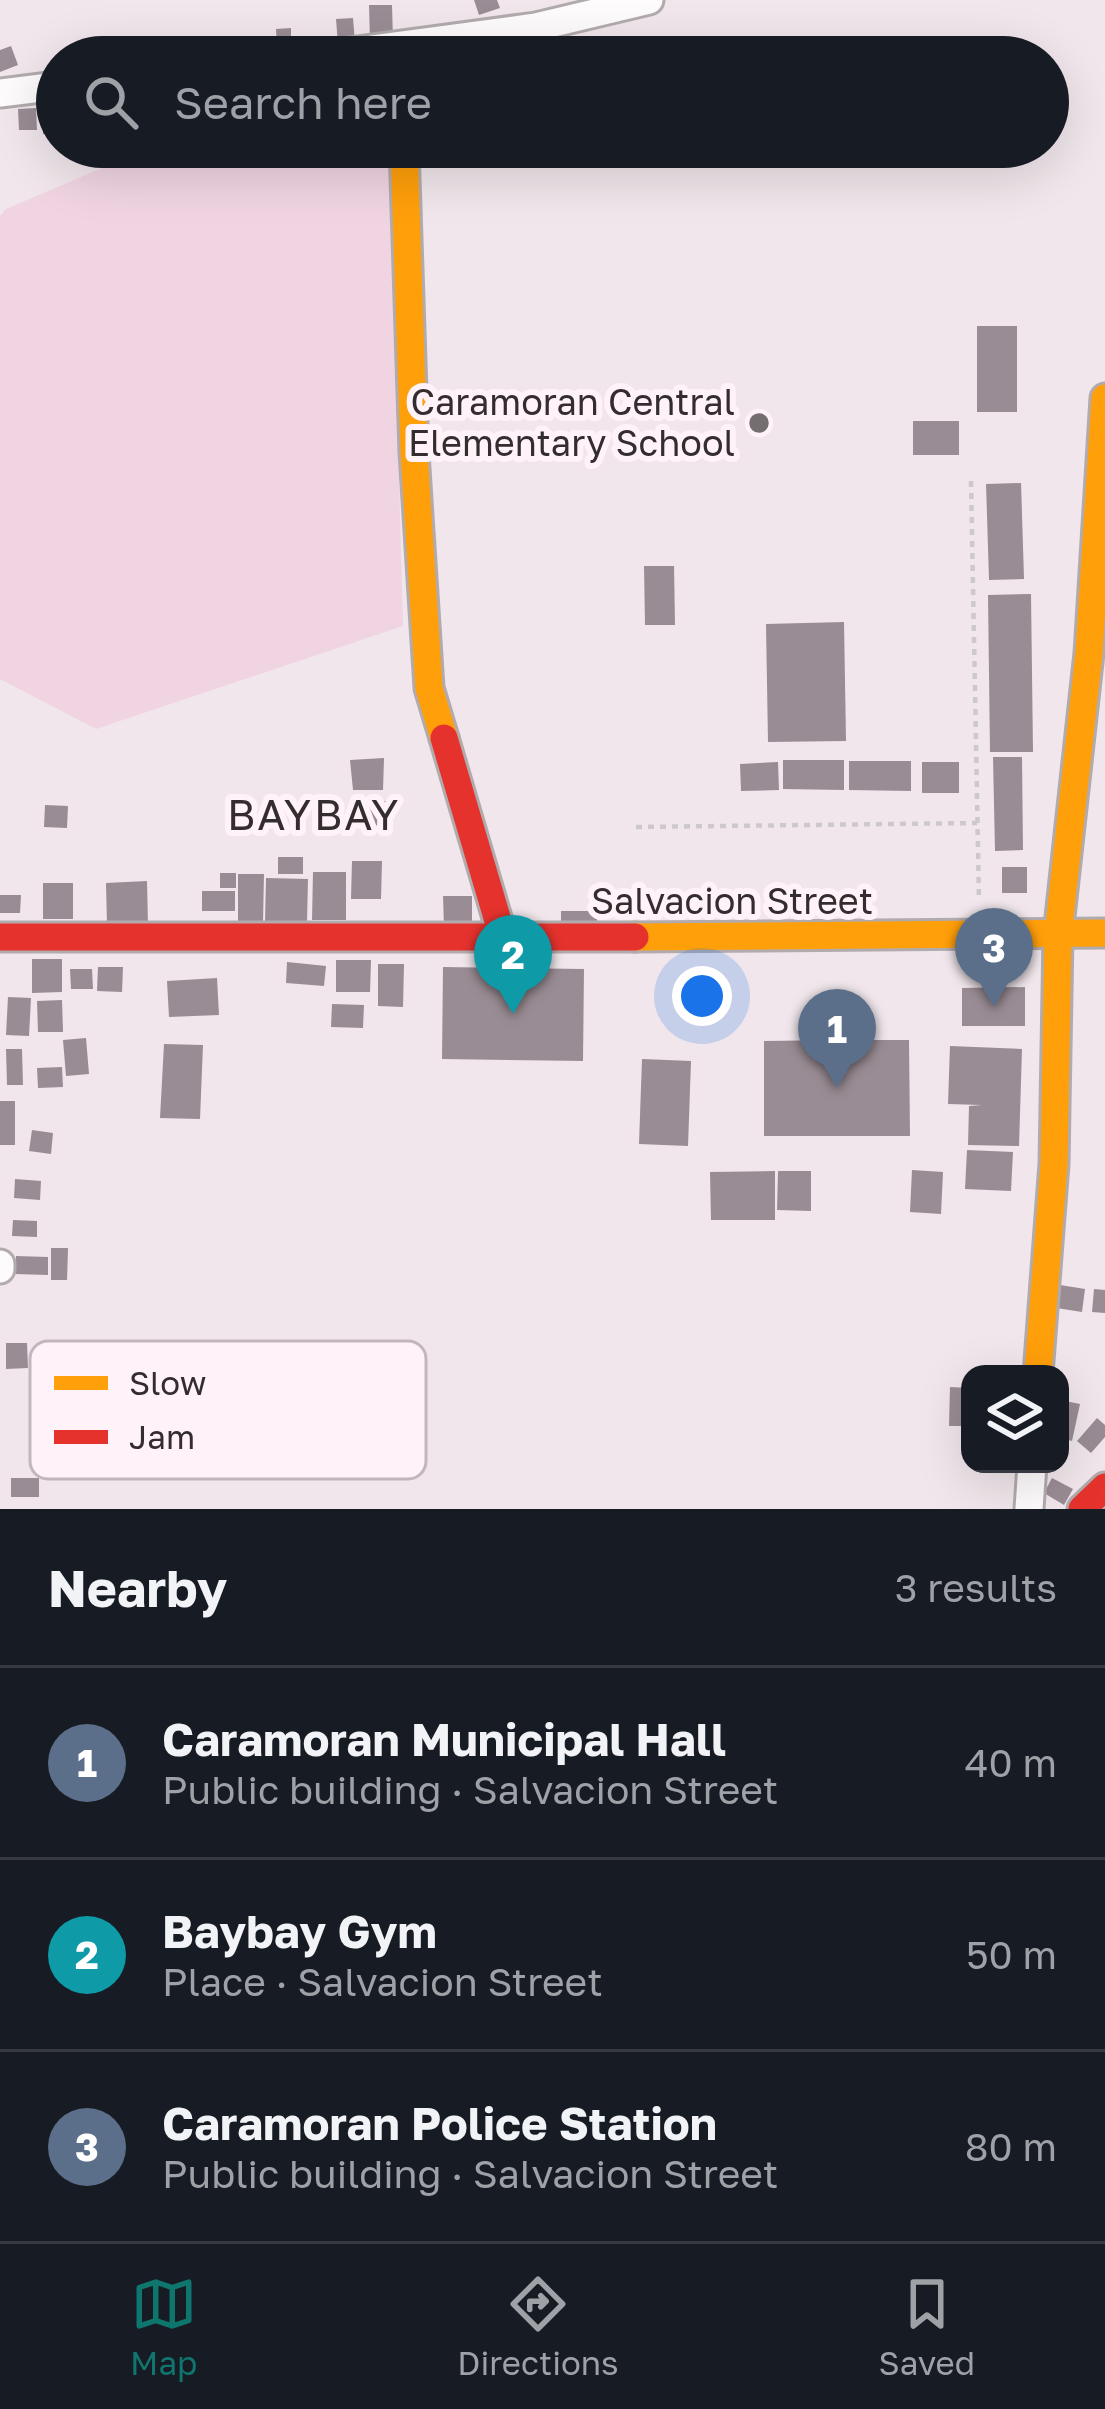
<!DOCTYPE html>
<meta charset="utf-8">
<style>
:root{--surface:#171b24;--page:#20242c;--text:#f1f3f6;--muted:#9ea1a6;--line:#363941;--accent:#0f766e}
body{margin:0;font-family:"Golos Text",sans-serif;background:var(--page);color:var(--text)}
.controls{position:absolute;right:36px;bottom:36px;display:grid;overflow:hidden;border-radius:24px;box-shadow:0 12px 48px #0002}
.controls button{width:108px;height:108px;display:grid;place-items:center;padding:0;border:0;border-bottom:3px solid var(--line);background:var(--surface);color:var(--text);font:60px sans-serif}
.you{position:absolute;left:702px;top:996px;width:42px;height:42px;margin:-30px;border:9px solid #fff;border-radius:50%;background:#1a73e8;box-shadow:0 0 0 18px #1a73e833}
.badge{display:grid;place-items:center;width:78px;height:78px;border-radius:50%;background:var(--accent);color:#fff;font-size:39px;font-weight:700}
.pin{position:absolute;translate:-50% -99px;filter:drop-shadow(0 3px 6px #0008)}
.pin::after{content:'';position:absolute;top:63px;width:42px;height:36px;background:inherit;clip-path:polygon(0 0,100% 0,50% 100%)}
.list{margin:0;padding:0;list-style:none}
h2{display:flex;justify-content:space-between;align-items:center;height:156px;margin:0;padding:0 48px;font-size:51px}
h2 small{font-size:39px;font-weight:400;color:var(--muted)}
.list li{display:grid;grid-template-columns:78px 1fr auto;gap:36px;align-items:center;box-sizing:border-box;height:192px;padding:0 48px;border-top:3px solid var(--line)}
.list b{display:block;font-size:45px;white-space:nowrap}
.list p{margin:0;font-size:39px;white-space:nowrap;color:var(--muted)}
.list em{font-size:39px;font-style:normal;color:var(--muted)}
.icon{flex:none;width:66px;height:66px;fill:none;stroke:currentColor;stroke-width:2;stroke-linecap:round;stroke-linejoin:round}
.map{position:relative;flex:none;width:1105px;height:1509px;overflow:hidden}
.search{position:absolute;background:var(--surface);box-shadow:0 12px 48px #0002;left:36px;right:36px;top:36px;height:132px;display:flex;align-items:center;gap:30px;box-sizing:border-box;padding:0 42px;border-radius:66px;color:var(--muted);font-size:45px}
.sheet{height:732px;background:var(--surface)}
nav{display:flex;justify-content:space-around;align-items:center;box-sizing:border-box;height:168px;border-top:3px solid var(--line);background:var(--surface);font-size:33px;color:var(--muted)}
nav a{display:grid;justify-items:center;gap:6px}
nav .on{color:var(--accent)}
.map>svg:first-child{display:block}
</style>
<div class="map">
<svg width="1105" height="1509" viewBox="0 0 1105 1509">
<rect width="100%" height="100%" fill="#f0e6eb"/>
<polygon fill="#f0d4e2" points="151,147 390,147 403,626 96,729 0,679 0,216 6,209"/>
<g fill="#9a8c94">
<polygon points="474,0 497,0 500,8 479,15"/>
<polygon points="369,5 392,5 393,40 370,40"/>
<polygon points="353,18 355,43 338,45 336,19"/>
<polygon points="291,28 291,49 277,49 276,29"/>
<polygon points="11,46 18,65 0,72 0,50"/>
<rect x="43" y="105" width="14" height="29"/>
<polygon points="36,108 37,130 19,130 18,109"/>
<rect x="977" y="326" width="40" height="86"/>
<rect x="913" y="421" width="46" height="34"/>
<polygon points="1021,483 1024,579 989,580 986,484"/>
<polygon points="644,566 674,566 675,625 645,625"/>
<polygon points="1031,594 1033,752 990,752 988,595"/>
<polygon points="844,622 846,741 768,742 766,624"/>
<polygon points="993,757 1022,757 1023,850 995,851"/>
<polygon points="384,758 383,790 353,790 350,760"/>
<polygon points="783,760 844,760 844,790 783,789"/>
<polygon points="849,761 911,761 911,791 849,790"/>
<polygon points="778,762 779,790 741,791 740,764"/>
<rect x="922" y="762" width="37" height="31"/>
<polygon points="389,801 390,825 359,826 359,802"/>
<polygon points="45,805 68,806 67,828 44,827"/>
<rect x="278" y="857" width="25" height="17"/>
<polygon points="352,861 382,861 381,899 351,899"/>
<rect x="1002" y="867" width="25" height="26"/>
<polygon points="313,872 346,872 346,920 312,920"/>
<rect x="220" y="873" width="16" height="15"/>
<polygon points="238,874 264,874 263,923 238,922"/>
<polygon points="266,878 308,879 307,923 265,922"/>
<polygon points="147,881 148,925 107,926 106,883"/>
<rect x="43" y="883" width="30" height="36"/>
<rect x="202" y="891" width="33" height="20"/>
<polygon points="0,895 21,895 20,913 0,913"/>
<polygon points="443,896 472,896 472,926 444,927"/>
<rect x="561" y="911" width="36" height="13"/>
<polygon points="32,959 62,959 62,992 32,993"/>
<polygon points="336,960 371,960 370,992 336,992"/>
<polygon points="287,962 326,966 324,986 286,983"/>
<polygon points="378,964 404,964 403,1007 378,1006"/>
<polygon points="98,967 123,967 122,992 97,991"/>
<polygon points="443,967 584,969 583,1061 442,1059"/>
<polygon points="70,969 92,969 93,989 71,989"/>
<polygon points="217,978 219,1015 169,1017 167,981"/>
<polygon points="1025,987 1025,1026 962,1026 962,988"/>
<polygon points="8,997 31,998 29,1036 6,1035"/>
<polygon points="62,1000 63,1032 38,1032 37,1001"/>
<polygon points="332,1004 364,1005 363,1028 331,1027"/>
<polygon points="86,1038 89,1074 66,1076 63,1040"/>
<polygon points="836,1040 909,1040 910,1136 764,1136 764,1041"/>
<polygon points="164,1044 203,1045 200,1119 160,1118"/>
<polygon points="950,1046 1022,1049 1019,1146 968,1145 969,1106 982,1105 948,1104"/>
<polygon points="6,1049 22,1049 23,1085 7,1085"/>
<polygon points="642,1059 691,1061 688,1146 639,1144"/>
<polygon points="62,1067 63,1087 38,1088 37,1068"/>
<rect x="0" y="1101" width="15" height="44"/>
<polygon points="32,1130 53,1133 51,1154 29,1151"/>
<polygon points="967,1150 1013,1152 1011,1191 965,1189"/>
<polygon points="912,1170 943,1172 941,1214 910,1212"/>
<polygon points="775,1171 775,1220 711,1220 710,1172"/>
<polygon points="778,1171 811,1171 811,1211 777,1210"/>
<polygon points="15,1179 41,1181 40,1200 14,1198"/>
<polygon points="13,1220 37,1221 37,1237 12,1236"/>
<polygon points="51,1248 68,1248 67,1280 51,1280"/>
<polygon points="16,1256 48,1257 48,1275 15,1274"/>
<polygon points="1054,1284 1085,1289 1082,1312 1050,1307"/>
<polygon points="1094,1289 1105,1290 1105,1313 1092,1312"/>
<polygon points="6,1343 27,1343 28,1368 6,1369"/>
<polygon points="950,1387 970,1388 970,1426 949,1426"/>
<polygon points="1060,1400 1080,1404 1072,1441 1060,1438"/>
<polygon points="1097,1418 1105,1425 1105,1437 1091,1453 1077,1441"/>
<rect x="11" y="1478" width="28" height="19"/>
<polygon points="1052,1478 1073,1489 1064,1505 1044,1493"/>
</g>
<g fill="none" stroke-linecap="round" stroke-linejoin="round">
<defs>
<g id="street">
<polyline points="313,57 536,27 649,0"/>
<polyline points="0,93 57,86"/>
<polyline points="0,1264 0,1269"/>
<polyline points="1029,1509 1032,1464"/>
</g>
<g id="slow">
<polyline points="404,147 414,453 429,688 444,738"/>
<polyline points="635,937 1105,933"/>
<polyline points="1038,1374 1054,1164 1058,935 1089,653 1105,398"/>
</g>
<g id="jam">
<polyline points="444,738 503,938"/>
<polyline points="0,937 635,937"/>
<polyline points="1082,1509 1105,1487"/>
</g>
</defs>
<use href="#street" stroke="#b2abae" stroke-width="33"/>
<use href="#slow" stroke="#b2abae" stroke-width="33"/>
<use href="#jam" stroke="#b2abae" stroke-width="33"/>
<g stroke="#cdc9ca" stroke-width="4.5" stroke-dasharray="6 6" stroke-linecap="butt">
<polyline points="971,481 979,901"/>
<polyline points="636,827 977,823"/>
</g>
<use href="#street" stroke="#fdfbfc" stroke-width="27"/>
<use href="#slow" stroke="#ff9f0a" stroke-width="27"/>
<use href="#jam" stroke="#e5322d" stroke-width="27"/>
</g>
<circle fill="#756e71" stroke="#fff2f8" stroke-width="4.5" cx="759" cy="423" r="12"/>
<g text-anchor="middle" stroke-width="12" stroke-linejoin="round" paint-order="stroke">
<g font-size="36" fill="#332d30" stroke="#fff2f8" text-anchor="end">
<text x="735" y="415">Caramoran Central<tspan x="735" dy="41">Elementary School</tspan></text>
</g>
<g font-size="36" fill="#332d30" stroke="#fff2f8">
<text x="732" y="914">Salvacion Street</text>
</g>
<g font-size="42" letter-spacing="3" fill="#332d30" stroke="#fff2f8">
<text x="314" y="830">BAYBAY</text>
</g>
</g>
<rect x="30" y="1341" width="396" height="138" rx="18" fill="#fff2f8" stroke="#c2b7bc" stroke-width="3"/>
<rect x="54" y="1376" width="54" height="14" fill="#ff9f0a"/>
<rect x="54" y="1430" width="54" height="14" fill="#e5322d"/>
<g font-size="33" fill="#332d30">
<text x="129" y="1395">Slow</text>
<text x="129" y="1449">Jam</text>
</g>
</svg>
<div class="controls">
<button><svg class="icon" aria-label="layers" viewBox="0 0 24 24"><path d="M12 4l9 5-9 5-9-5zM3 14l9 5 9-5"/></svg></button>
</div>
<div class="you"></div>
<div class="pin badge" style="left:837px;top:1088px;background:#5c6f8a">1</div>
<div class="pin badge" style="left:513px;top:1014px;background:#0f9aa8">2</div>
<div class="pin badge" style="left:994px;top:1007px;background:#5c6f8a">3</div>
<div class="search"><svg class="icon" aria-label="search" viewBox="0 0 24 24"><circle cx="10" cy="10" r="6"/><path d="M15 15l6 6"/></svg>Search here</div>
</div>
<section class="sheet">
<h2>Nearby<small>3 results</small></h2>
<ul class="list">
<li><span class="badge" style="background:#5c6f8a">1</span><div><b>Caramoran Municipal Hall</b><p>Public building · Salvacion Street</p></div><em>40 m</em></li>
<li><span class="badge" style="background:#0f9aa8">2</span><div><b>Baybay Gym</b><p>Place · Salvacion Street</p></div><em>50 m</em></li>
<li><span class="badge" style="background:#5c6f8a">3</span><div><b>Caramoran Police Station</b><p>Public building · Salvacion Street</p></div><em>80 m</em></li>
</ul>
</section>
<nav>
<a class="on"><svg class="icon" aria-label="map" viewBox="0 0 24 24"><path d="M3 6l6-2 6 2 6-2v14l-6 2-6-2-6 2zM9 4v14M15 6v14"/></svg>Map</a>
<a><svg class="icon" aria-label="directions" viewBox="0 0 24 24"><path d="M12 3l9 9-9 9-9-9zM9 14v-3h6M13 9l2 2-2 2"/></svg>Directions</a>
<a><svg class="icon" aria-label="saved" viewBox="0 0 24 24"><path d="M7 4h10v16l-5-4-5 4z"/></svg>Saved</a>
</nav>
